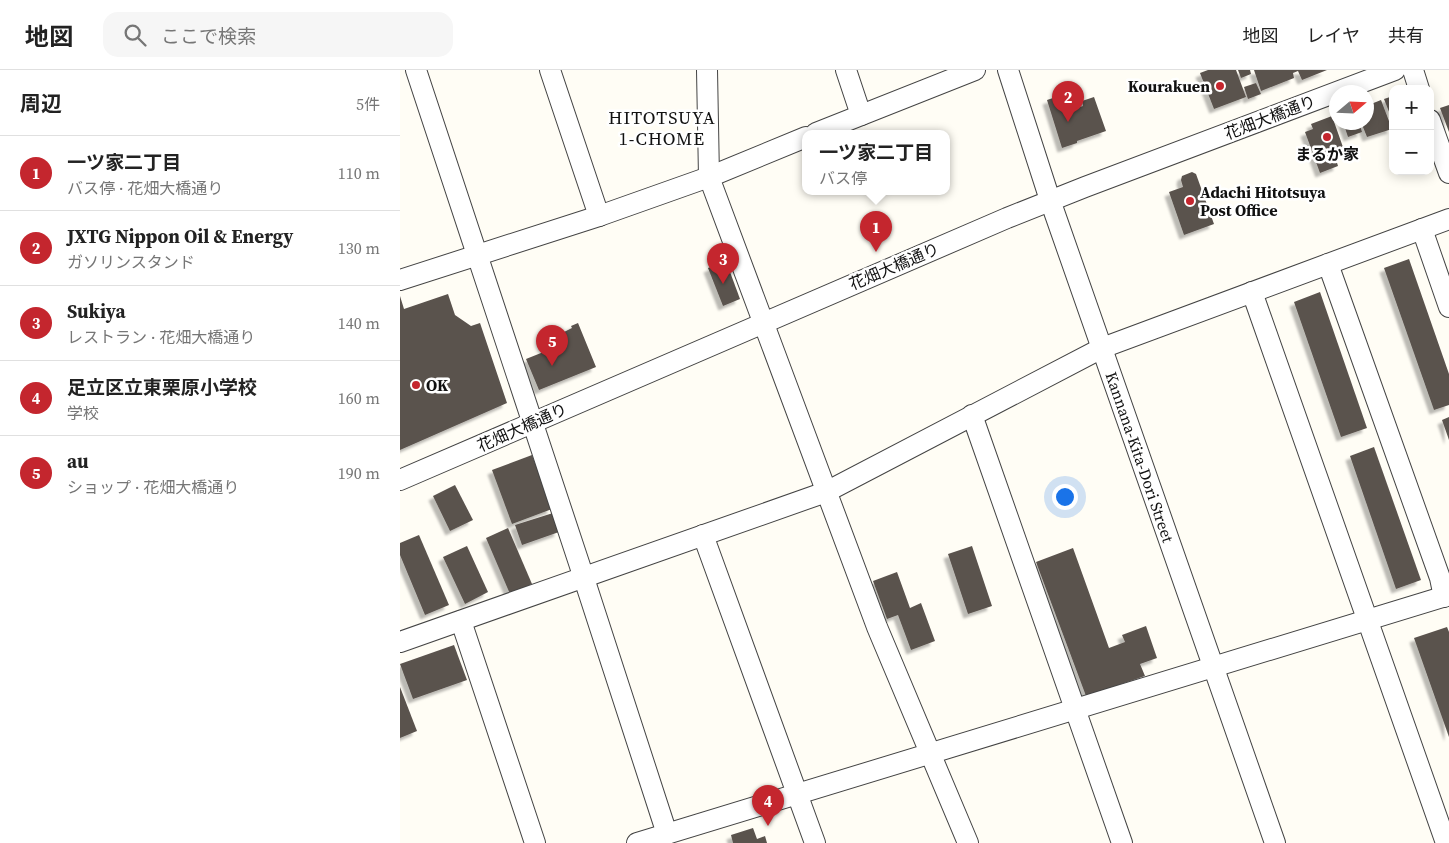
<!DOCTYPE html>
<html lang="ja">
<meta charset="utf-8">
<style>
:root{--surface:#fff;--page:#f6f6f6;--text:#222;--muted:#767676;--line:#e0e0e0;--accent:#c4262e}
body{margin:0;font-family:"Source Serif 4","Noto Sans JP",serif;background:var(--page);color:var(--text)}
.controls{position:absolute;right:15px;top:15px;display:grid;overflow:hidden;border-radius:10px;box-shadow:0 2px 12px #0003}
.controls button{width:45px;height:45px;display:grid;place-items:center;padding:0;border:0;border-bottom:1px solid var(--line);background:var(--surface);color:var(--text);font:25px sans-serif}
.compass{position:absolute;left:929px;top:15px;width:45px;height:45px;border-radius:50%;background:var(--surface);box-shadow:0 2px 12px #0003;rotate:71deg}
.you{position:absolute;left:664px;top:426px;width:18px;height:18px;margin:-12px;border:4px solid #fff;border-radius:50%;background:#1a73e8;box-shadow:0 0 0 8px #1a73e833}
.badge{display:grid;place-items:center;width:32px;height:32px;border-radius:50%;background:var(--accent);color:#fff;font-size:16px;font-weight:700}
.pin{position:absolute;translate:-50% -41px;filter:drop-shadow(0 1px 2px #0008)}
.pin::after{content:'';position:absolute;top:26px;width:18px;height:15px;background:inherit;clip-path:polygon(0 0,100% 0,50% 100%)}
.popup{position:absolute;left:402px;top:60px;width:148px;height:65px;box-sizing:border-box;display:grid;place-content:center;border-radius:10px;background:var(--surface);filter:drop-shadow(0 1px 4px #0005);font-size:16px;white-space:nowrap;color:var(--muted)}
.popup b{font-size:19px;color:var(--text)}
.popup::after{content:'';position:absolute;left:50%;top:100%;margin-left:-10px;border:10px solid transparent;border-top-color:var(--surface)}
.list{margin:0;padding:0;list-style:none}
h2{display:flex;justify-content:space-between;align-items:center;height:65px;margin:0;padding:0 20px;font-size:21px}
h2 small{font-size:16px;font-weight:400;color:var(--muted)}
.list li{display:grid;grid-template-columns:32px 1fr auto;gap:15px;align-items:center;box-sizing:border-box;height:75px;padding:0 20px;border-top:1px solid var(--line)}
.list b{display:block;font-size:19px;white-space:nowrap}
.list p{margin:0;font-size:16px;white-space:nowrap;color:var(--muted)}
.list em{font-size:16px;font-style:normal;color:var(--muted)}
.icon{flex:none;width:28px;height:28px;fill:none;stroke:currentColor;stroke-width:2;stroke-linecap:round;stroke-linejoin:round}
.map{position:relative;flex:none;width:1049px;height:773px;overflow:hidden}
header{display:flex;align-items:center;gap:30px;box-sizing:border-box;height:70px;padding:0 25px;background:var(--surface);border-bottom:1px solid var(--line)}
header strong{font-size:24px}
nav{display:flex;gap:28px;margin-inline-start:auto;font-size:18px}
.search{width:350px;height:45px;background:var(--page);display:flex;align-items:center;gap:12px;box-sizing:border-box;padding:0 18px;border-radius:15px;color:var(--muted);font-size:19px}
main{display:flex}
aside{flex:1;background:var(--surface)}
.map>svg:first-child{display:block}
</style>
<header>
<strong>地図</strong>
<div class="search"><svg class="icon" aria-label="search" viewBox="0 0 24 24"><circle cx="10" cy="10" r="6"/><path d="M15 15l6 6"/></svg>ここで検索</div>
<nav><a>地図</a><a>レイヤ</a><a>共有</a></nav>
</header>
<main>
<aside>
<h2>周辺<small>5件</small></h2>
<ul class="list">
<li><span class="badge">1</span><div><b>一ツ家二丁目</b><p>バス停 · 花畑大橋通り</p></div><em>110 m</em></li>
<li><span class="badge">2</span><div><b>JXTG Nippon Oil &amp; Energy</b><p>ガソリンスタンド</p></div><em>130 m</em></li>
<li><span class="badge">3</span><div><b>Sukiya</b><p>レストラン · 花畑大橋通り</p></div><em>140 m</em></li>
<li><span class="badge">4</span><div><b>足立区立東栗原小学校</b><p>学校</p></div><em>160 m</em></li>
<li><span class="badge">5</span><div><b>au</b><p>ショップ · 花畑大橋通り</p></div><em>190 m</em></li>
</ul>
</aside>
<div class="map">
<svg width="1049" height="773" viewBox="0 0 1049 773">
<defs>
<filter id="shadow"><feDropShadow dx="-4.5" dy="4.5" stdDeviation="1" flood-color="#0004"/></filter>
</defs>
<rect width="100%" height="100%" fill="#fffdf5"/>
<g fill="#5a524d" filter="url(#shadow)">
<polygon points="808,0 836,0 846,27 814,39 800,3"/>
<polygon points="838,0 850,0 851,4 841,8"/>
<polygon points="854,0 927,0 902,10 898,1 893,3 894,8 861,21"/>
<polygon points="856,13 861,24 848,29 844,17"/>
<polygon points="662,25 668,41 683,36 682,31 694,27 706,61 677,71 677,73 662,78 647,30"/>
<polygon points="993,26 993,52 984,29"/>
<polygon points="981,30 992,59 967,67 961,52 966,52 966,36"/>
<polygon points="1049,35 1049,62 1040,38"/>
<polygon points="932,46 944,80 934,83 938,96 920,103 905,62 913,59 911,54"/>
<polygon points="943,52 959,52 962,62 948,67"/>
<polygon points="792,102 796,104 814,154 784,165 769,122 783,117 781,110 782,106"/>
<polygon points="1009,189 1049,304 1049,335 1034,340 984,198"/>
<polygon points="326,191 340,229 323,236 308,198"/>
<polygon points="920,222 967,358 941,367 894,232"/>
<polygon points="48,224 55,245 71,256 80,253 107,333 0,380 0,226 4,239"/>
<polygon points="178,253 196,297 139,320 126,289 166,273 162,263 172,258 171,256"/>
<polygon points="1049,347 1049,370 1042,350"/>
<polygon points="974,377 1021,510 996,519 950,386"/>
<polygon points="132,385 152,439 112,454 92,400"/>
<polygon points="55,415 73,450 50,461 33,426"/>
<polygon points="153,443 159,462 122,475 115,455"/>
<polygon points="108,458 132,514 110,524 86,468"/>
<polygon points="19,465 49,535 25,545 0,485 0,473"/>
<polygon points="67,476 88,522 65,534 43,487"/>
<polygon points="572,476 592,536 568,544 548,484"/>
<polygon points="673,478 709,578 725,572 722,565 746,556 757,588 740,594 745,606 686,626 636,492"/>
<polygon points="497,502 510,538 521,533 535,571 511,580 498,545 487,549 473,511"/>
<polygon points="1047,557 1049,562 1049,667 1014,568"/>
<polygon points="54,575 67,610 13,629 0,594"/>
<polygon points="0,617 17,661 0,668"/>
<polygon points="353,758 357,769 365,766 367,773 333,773 331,765"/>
</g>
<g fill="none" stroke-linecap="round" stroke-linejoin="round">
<defs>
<g id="minor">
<polyline points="16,0 179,493 267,764"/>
<polyline points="150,0 199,146"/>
<polyline points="307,0 309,107 477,557 568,773"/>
<polyline points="446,0 461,45"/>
<polyline points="608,0 650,130 875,773"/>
<polyline points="1013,0 1019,19"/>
<polyline points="1030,50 1049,103"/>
<polyline points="416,63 575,0"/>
<polyline points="1022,159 1049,237"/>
<polyline points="928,194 1040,508 1044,527"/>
<polyline points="0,210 199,146 309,107 406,67"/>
<polyline points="852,222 1046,773"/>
<polyline points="572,345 722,773"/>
<polyline points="0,410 607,148 685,117 995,0"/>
<polyline points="303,465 415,773"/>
<polyline points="61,551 135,773"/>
<polyline points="0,572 426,422 702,278 1049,149"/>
<polyline points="237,773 1049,525"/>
</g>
</defs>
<use href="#minor" stroke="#444" stroke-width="22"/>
<use href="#minor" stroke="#fff" stroke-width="20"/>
</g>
<g fill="#c4262e" stroke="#fff" stroke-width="2">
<circle cx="820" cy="16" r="5"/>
<circle cx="927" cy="67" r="5"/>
<circle cx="790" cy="131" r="5"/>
<circle cx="16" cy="315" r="5"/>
</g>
<g text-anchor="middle" stroke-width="5" stroke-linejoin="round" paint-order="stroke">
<g font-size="16" font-weight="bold" fill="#111" stroke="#fff" text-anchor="start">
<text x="810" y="22" text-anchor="end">Kourakuen</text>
<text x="927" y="90" text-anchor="middle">まるか家</text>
<text x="800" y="128">Adachi Hitotsuya<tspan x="800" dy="18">Post Office</tspan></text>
<text x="26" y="321">OK</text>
</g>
<g font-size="16" fill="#111" stroke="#fff">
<text transform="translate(870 47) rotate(-21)" y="6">花畑大橋通り</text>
<text transform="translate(494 196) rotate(-23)" y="6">花畑大橋通り</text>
<text transform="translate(122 357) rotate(-24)" y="6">花畑大橋通り</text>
<text transform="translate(740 387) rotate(71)" y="6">Kannana-Kita-Dori Street</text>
</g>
<g font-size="18" letter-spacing="1" fill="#111" stroke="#fff">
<text x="262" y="54">HITOTSUYA<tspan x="262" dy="21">1-CHOME</tspan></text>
</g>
</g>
</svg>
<div class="controls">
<button>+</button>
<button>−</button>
</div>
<svg class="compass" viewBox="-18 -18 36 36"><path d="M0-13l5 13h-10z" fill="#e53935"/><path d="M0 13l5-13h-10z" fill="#767676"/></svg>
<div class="you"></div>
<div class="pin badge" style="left:476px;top:182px">1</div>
<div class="popup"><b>一ツ家二丁目</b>バス停</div>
<div class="pin badge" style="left:668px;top:52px">2</div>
<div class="pin badge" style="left:323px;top:214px">3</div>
<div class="pin badge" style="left:368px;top:756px">4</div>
<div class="pin badge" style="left:152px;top:296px">5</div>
</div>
</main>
